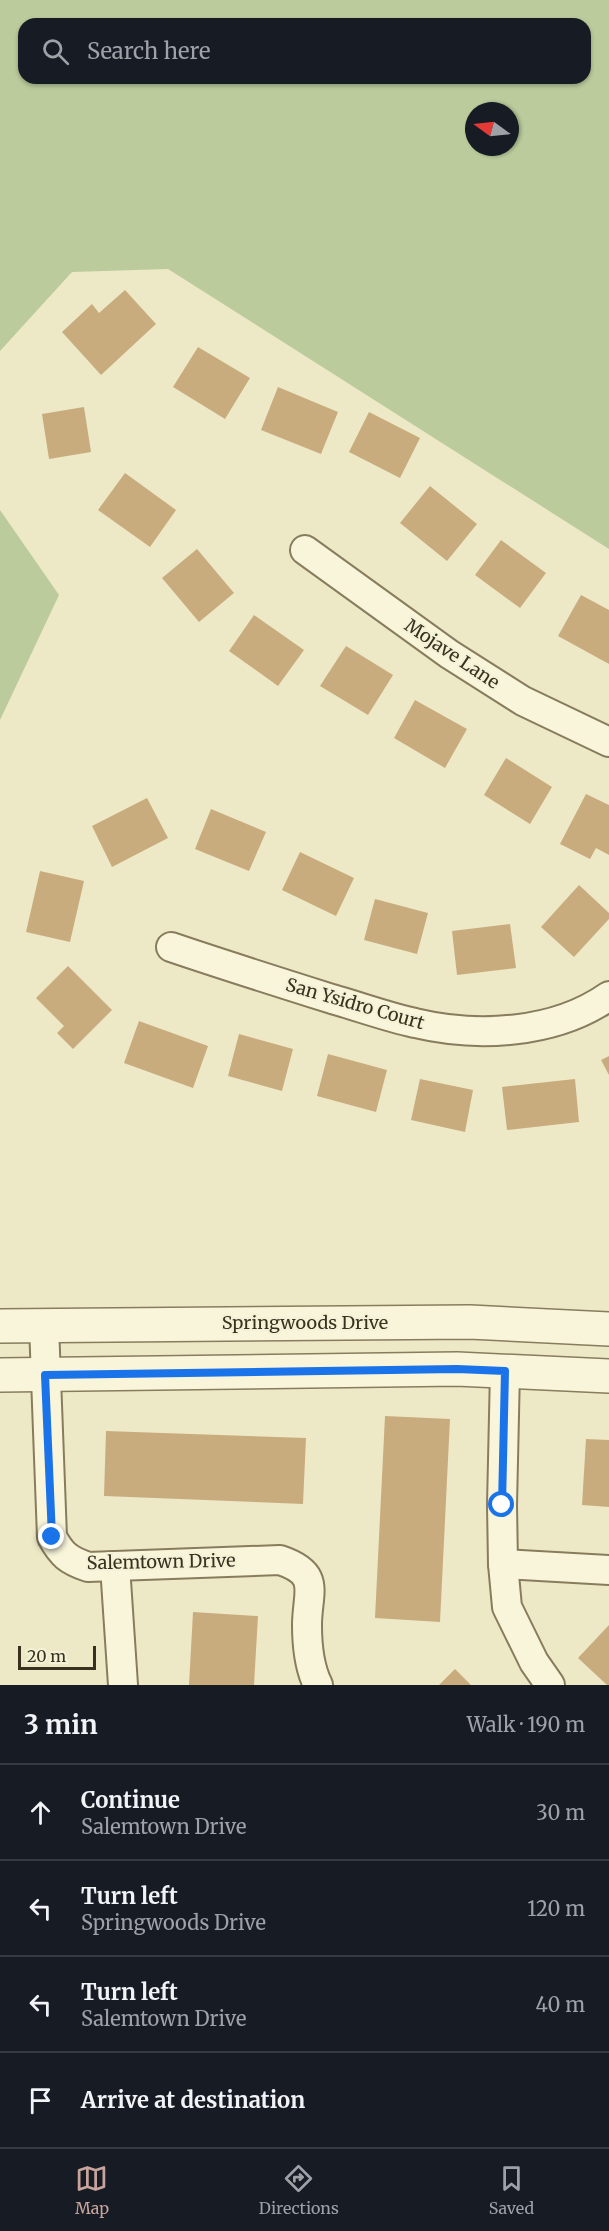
<!DOCTYPE html>
<meta charset="utf-8">
<style>
:root{--surface:#171b24;--page:#242831;--text:#f1f3f6;--muted:#9ea1a6;--line:#363941;--accent:#c7a49c}
body{margin:0;font-family:Merriweather,serif;background:var(--page);color:var(--text)}
.compass{position:absolute;left:465px;top:102px;width:54px;height:54px;border-radius:50%;background:var(--surface);box-shadow:0 2px 4px #0004;rotate:285deg}
.scale{position:absolute;left:18px;bottom:15px;width:78px;box-sizing:border-box;padding-left:6px;border:3px solid #383120;border-top:0;font-size:16px;line-height:21px;white-space:nowrap;color:#383120;-webkit-text-stroke:4px #f4f2d6;paint-order:stroke}
.stop{position:absolute;width:18px;height:18px;margin:-14px;border:4px solid #1a73e8;border-radius:50%;background:#fff}
.stop.end{background:#1a73e8;border-color:#fff;box-shadow:0 2px 6px #0008}
.list{margin:0;padding:0;list-style:none}
h2{display:flex;justify-content:space-between;align-items:center;height:78px;margin:0;padding:0 24px;font-size:26px}
h2 small{font-size:20px;font-weight:400;color:var(--muted)}
.list li{display:grid;grid-template-columns:39px 1fr auto;gap:18px;align-items:center;box-sizing:border-box;height:96px;padding:0 24px;border-top:2px solid var(--line)}
.list b{display:block;font-size:22px;white-space:nowrap}
.list p{margin:0;font-size:20px;white-space:nowrap;color:var(--muted)}
.list em{font-size:20px;font-style:normal;color:var(--muted)}
.icon{flex:none;width:33px;height:33px;fill:none;stroke:currentColor;stroke-width:2;stroke-linecap:round;stroke-linejoin:round}
.map{position:relative;flex:none;width:609px;height:1685px;overflow:hidden}
.search{position:absolute;background:var(--surface);box-shadow:0 2px 4px #0004;left:18px;right:18px;top:18px;height:66px;display:flex;align-items:center;gap:15px;box-sizing:border-box;padding:0 21px;border-radius:18px;color:var(--muted);font-size:22px}
.sheet{height:462px;background:var(--surface)}
nav{display:flex;justify-content:space-around;align-items:center;box-sizing:border-box;height:84px;border-top:2px solid var(--line);background:var(--surface);font-size:16px;color:var(--muted)}
nav a{display:grid;justify-items:center;gap:3px}
nav .on{color:var(--accent)}
.map>svg:first-child{display:block}
</style>
<div class="map">
<svg width="609" height="1685" viewBox="0 0 609 1685">
<rect width="100%" height="100%" fill="#ede9c7"/>
<g fill="#bbcb9b" fill-rule="evenodd">
<path d="M0 0H609V549L168 269 72 272 0 351ZM24 24H585V78H24ZM474 111H510V147H474Z"/>
<polygon points="0,510 59,595 0,720"/>
</g>
<g fill="#c9ac7e">
<polygon points="125,290 156,324 101,375 62,332 92,304 99,313"/>
<polygon points="198,347 250,378 225,419 173,387"/>
<polygon points="278,387 338,412 321,454 261,430"/>
<polygon points="84,407 91,452 49,459 42,414"/>
<polygon points="369,412 420,438 400,478 349,452"/>
<polygon points="125,473 176,510 150,547 98,510"/>
<polygon points="430,486 477,524 447,561 400,523"/>
<polygon points="501,540 546,573 520,608 475,575"/>
<polygon points="197,549 234,593 199,622 162,578"/>
<polygon points="581,595 609,610 609,664 558,636"/>
<polygon points="254,615 304,650 278,686 229,651"/>
<polygon points="346,646 393,675 368,715 320,686"/>
<polygon points="415,700 467,729 445,768 394,738"/>
<polygon points="506,758 552,787 530,824 484,795"/>
<polygon points="586,794 609,805 609,855 596,848 590,859 560,844"/>
<polygon points="147,798 168,838 112,867 92,826"/>
<polygon points="211,809 266,832 249,871 195,849"/>
<polygon points="300,852 354,878 336,916 282,890"/>
<polygon points="40,871 84,881 70,942 26,932"/>
<polygon points="579,885 609,913 609,919 574,957 541,927"/>
<polygon points="375,899 428,913 417,954 364,940"/>
<polygon points="510,924 516,968 457,975 452,931"/>
<polygon points="68,966 112,1010 73,1049 57,1033 64,1026 36,998"/>
<polygon points="139,1021 208,1046 193,1088 124,1063"/>
<polygon points="239,1034 293,1049 282,1091 228,1076"/>
<polygon points="328,1054 387,1070 376,1112 317,1096"/>
<polygon points="609,1056 609,1075 601,1060"/>
<polygon points="420,1079 473,1090 465,1132 411,1120"/>
<polygon points="575,1079 579,1122 507,1130 502,1087"/>
<polygon points="385,1416 450,1419 440,1622 375,1618"/>
<polygon points="106,1431 306,1438 303,1504 104,1496"/>
<polygon points="586,1439 609,1440 609,1507 582,1505"/>
<polygon points="193,1612 258,1616 254,1685 189,1685"/>
<polygon points="609,1625 609,1685 607,1685 578,1658"/>
<polygon points="455,1669 471,1685 439,1685"/>
</g>
<g fill="none" stroke-linecap="round" stroke-linejoin="round">
<defs>
<g id="minor">
<polyline points="305,550 449,654 523,701 609,742"/>
<path d="M171 947C224 965 278 982 332 999 360 1007 387 1017 415 1023 478 1038 555 1034 609 996"/>
<path d="M44 1325 52 1537C62 1555 68 1560 88 1567L280 1560C322 1574 307 1592 307 1625 307 1645 309 1667 318 1685"/>
<polyline points="505,1371 502,1505 503,1564 507,1607 534,1662 550,1685"/>
<polyline points="503,1564 609,1570"/>
<polyline points="115,1566 123,1685"/>
</g>
<g id="tertiary">
<polyline points="0,1326 470,1322 609,1329"/>
<polyline points="0,1375 457,1369 609,1376"/>
</g>
</defs>
<use href="#minor" stroke="#887c5d" stroke-width="32"/>
<use href="#tertiary" stroke="#887c5d" stroke-width="36"/>
<use href="#minor" stroke="#f8f5da" stroke-width="28"/>
<use href="#tertiary" stroke="#f8f5da" stroke-width="33"/>
</g>
<g fill="none" stroke-linecap="round" stroke-linejoin="round">
<polyline stroke="#1a73e8" stroke-width="8" points="52,1537 45,1375 457,1369 505,1371 502,1505"/>
</g>
<g text-anchor="middle" stroke-width="4.5" stroke-linejoin="round" paint-order="stroke">
<g font-size="18" fill="#383120" stroke="#f4f2d6">
<text transform="translate(452 654) rotate(34)" y="6">Mojave Lane</text>
<text transform="translate(355 1004) rotate(16)" y="6">San Ysidro Court</text>
<text x="305" y="1329">Springwoods Drive</text>
<text transform="translate(161 1562) rotate(-1)" y="6">Salemtown Drive</text>
</g>
</g>
</svg>
<svg class="compass" viewBox="-18 -18 36 36"><path d="M0-13l5 13h-10z" fill="#e53935"/><path d="M0 13l5-13h-10z" fill="#9ea1a6"/></svg>
<div class="scale">20 m</div>
<div class="stop" style="left:502px;top:1505px"></div>
<div class="stop end" style="left:52px;top:1537px"></div>
<div class="search"><svg class="icon" aria-label="search" viewBox="0 0 24 24"><circle cx="10" cy="10" r="6"/><path d="M15 15l6 6"/></svg>Search here</div>
</div>
<section class="sheet">
<h2>3 min<small>Walk · 190 m</small></h2>
<ul class="list">
<li><svg class="icon" aria-label="ahead" viewBox="0 0 24 24"><path d="M12 20V5M6 11l6-6 6 6"/></svg><div><b>Continue</b><p>Salemtown Drive</p></div><em>30 m</em></li>
<li><svg class="icon" aria-label="left" viewBox="0 0 24 24"><path d="M17 20v-9H6M10 6l-5 5 5 5"/></svg><div><b>Turn left</b><p>Springwoods Drive</p></div><em>120 m</em></li>
<li><svg class="icon" aria-label="left" viewBox="0 0 24 24"><path d="M17 20v-9H6M10 6l-5 5 5 5"/></svg><div><b>Turn left</b><p>Salemtown Drive</p></div><em>40 m</em></li>
<li><svg class="icon" aria-label="arrive" viewBox="0 0 24 24"><path d="M6 21V4h12l-3 4 3 4H6"/></svg><div><b>Arrive at destination</b></div></li>
</ul>
</section>
<nav>
<a class="on"><svg class="icon" aria-label="map" viewBox="0 0 24 24"><path d="M3 6l6-2 6 2 6-2v14l-6 2-6-2-6 2zM9 4v14M15 6v14"/></svg>Map</a>
<a><svg class="icon" aria-label="directions" viewBox="0 0 24 24"><path d="M12 3l9 9-9 9-9-9zM9 14v-3h6M13 9l2 2-2 2"/></svg>Directions</a>
<a><svg class="icon" aria-label="saved" viewBox="0 0 24 24"><path d="M7 4h10v16l-5-4-5 4z"/></svg>Saved</a>
</nav>
